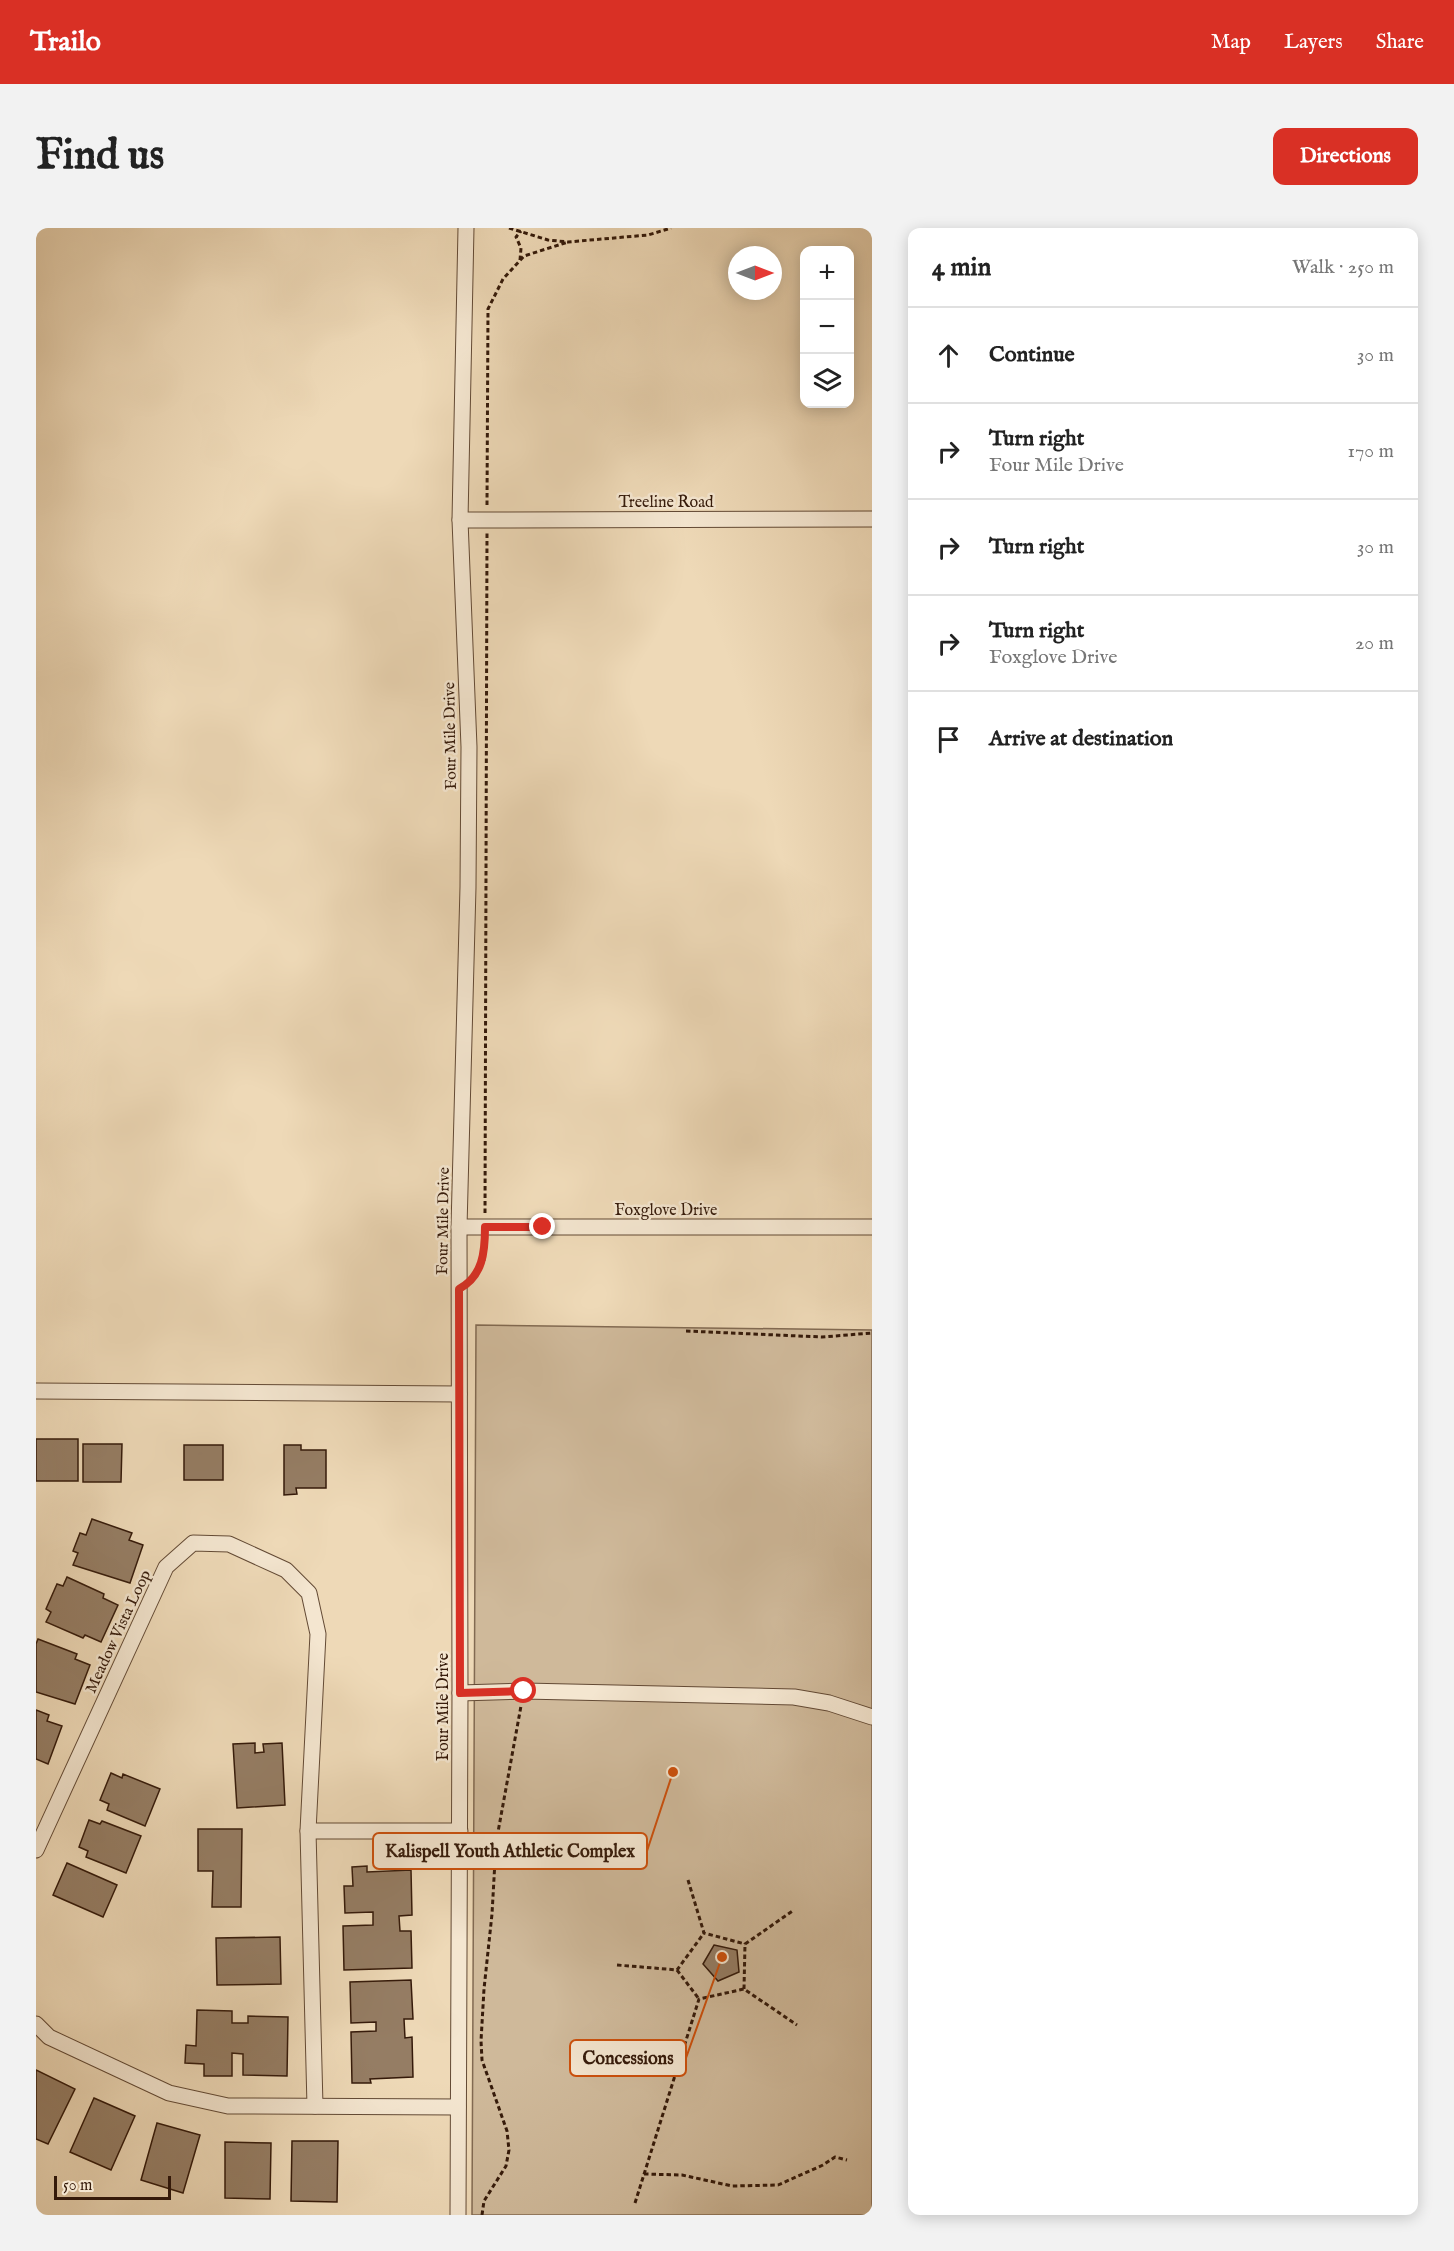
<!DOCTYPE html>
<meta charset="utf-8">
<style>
:root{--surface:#fff;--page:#f2f2f2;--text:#222;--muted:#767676;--line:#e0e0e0;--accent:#d93025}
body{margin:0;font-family:"IM FELL English",serif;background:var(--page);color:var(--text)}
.controls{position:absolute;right:18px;top:18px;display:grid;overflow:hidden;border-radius:12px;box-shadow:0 3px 15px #0003}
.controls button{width:54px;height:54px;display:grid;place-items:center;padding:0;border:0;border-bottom:2px solid var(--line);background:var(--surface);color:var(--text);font:30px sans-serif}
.compass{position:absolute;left:692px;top:18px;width:54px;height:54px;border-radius:50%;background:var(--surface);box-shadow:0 3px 15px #0003;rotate:90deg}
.scale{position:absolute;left:18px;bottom:15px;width:117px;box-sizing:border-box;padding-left:6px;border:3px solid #351a0a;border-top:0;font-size:16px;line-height:21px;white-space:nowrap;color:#351a0a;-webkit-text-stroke:4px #f4e6d0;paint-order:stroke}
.stop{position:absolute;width:18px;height:18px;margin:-14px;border:4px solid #d93025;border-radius:50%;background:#fff}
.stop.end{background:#d93025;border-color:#fff;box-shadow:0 2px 6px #0008}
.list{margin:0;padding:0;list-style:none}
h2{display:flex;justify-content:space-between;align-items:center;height:78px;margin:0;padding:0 24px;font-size:26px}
h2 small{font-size:20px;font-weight:400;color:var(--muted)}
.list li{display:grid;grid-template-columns:39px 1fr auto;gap:18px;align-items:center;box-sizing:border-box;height:96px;padding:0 24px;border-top:2px solid var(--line)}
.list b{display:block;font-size:22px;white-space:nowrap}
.list p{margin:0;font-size:20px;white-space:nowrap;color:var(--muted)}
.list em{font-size:20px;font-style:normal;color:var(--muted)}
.icon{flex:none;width:33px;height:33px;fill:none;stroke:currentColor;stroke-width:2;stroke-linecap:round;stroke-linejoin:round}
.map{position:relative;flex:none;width:836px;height:1987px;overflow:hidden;border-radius:12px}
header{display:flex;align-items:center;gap:36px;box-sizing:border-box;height:84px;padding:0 30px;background:var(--accent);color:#fff}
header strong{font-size:28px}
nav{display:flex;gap:33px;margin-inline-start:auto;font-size:21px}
.intro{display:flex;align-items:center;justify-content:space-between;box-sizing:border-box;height:144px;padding:0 36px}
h1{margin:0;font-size:42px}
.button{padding:15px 27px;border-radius:12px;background:var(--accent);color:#fff;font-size:21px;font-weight:700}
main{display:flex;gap:36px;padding:0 36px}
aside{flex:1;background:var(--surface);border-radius:12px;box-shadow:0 3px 15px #0003}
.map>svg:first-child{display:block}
</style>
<header>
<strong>Trailo</strong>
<nav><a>Map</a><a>Layers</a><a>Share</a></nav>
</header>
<div class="intro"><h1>Find us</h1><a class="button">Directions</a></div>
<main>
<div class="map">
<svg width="836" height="1987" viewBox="0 0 836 1987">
<rect width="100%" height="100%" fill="#eed9b7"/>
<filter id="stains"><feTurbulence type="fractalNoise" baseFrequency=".00333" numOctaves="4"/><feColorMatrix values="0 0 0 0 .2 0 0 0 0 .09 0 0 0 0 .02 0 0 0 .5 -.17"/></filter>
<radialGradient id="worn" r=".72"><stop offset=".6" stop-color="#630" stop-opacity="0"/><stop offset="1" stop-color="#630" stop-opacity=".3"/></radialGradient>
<polygon fill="#cfb99a" stroke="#826a52" stroke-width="1.5" points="440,1097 836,1102 836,1987 436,1987"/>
<g fill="#957d64" stroke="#351a0a" stroke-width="1.5">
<rect x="0" y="1211" width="42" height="42"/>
<polygon points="47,1216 86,1216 85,1254 47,1254"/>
<rect x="148" y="1217" width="39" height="35"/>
<polygon points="248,1217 265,1217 265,1222 290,1222 290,1260 260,1260 261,1266 248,1267"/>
<polygon points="56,1291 96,1305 93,1312 107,1317 94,1355 37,1337 42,1325 37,1323 44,1305 50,1307"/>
<polygon points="31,1349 68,1366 67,1370 82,1377 65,1414 49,1407 47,1410 10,1394 15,1384 10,1381 21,1356 27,1358"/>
<polygon points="2,1411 41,1426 39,1431 54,1437 39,1476 0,1464 0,1416"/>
<polygon points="0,1482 13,1487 11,1493 26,1498 12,1536 0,1531"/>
<polygon points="219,1515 219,1525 228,1524 227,1516 246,1515 249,1577 201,1580 197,1516"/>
<polygon points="75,1545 86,1550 87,1546 124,1561 109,1598 71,1582 73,1576 64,1572"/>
<polygon points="53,1592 64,1596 66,1593 105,1608 90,1645 50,1629 52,1623 43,1619"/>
<polygon points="162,1601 206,1601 205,1679 176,1679 177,1643 162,1643"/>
<polygon points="31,1635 81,1657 67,1689 17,1667"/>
<polygon points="331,1638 331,1644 375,1642 376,1687 363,1688 364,1703 375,1703 376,1740 308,1742 307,1698 337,1697 337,1684 309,1685 308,1658 317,1658 316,1639"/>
<polygon points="244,1709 245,1756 181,1757 180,1710"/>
<polygon points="678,1717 701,1722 703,1744 682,1753 667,1736"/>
<polygon points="375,1752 377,1791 368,1791 369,1810 376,1809 377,1849 334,1851 335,1855 316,1855 315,1804 340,1803 340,1794 315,1795 314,1754"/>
<polygon points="161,1782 196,1783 196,1795 212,1795 212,1788 252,1789 251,1848 207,1847 207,1826 196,1825 196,1848 168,1848 168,1836 149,1835 150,1817 160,1818"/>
<polygon points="0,1842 39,1861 12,1916 0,1911"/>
<polygon points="58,1870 99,1888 75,1942 34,1924"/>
<polygon points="121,1895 164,1907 147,1965 105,1952"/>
<polygon points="256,1913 302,1913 301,1974 255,1973"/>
<polygon points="189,1914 235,1915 234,1971 189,1970"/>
</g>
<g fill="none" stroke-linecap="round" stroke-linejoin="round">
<defs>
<g id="minor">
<polyline points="424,292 836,291"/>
<polyline points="423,999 836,999"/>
<polyline points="0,1163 423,1166"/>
<polyline points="424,1465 488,1463 758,1469 793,1475 836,1489"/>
<polyline points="272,1603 424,1603"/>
<polyline points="0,1622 130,1339 157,1315 193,1316 250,1342 273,1365 282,1406 272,1603 279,1878"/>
<polyline points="0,1796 13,1809 133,1865 192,1878 422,1879"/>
<polyline points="422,1987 424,1465 423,999 432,659 433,519 424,292 430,0"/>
</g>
</defs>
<use href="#minor" stroke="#634a35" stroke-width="17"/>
<g stroke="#351a0a" stroke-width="3" stroke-dasharray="4.5 3" stroke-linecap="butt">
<polyline points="473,0 512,12 532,14 612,7 635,0"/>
<polyline points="484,32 485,20 480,9 485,3"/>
<polyline points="451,277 452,81 467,51 488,28 532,14"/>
<polyline points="449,985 451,305"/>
<polyline points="438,1048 448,1032 449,1013"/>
<polyline points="650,1103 786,1109 836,1105"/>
<polyline points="652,1652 668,1705 709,1716"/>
<polyline points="581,1737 641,1742 668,1705"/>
<polyline points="641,1742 663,1771"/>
<polyline points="708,1761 709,1716 758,1682"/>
<polyline points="608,1946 646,1947 696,1958 742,1957 787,1937 799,1929 811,1932"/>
<polyline points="599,1975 663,1771 708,1761 761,1797"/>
<polyline points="446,1987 448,1973 470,1938 473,1922 471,1903 446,1832 445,1813 448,1761 456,1686 460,1615 485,1478"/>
</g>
<use href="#minor" stroke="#f4e6d0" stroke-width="15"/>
</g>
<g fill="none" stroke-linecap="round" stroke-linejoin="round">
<path stroke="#d93025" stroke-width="8" d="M488 1463 424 1465 423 1061C447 1048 449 1024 449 999H507"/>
</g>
<g text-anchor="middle" stroke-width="5" stroke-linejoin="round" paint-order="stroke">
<g font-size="16" fill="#351a0a" stroke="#f4e6d0">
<text x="630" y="279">Treeline Road</text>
<text transform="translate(413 508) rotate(-91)" y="6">Four Mile Drive</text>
<text x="630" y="987">Foxglove Drive</text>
<text transform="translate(406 993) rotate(-89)" y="6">Four Mile Drive</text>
<text transform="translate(81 1403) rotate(-65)" y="6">Meadow Vista Loop</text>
<text transform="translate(406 1479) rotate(-90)" y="6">Four Mile Drive</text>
</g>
</g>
<path fill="none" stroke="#cd500c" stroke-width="2" d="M637 1544L611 1623M686 1729L650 1830"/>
<g fill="#cd500c" stroke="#f4e6d0" stroke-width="2">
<circle cx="637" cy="1544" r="6"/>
<circle cx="686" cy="1729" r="6"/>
</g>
<g fill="#f4e6d0" stroke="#cd500c" stroke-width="2">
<rect x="337" y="1605" width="274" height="36" rx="6"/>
<rect x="534" y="1812" width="116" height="36" rx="6"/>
</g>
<g font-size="18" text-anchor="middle" font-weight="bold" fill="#351a0a">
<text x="474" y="1629">Kalispell Youth Athletic Complex</text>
<text x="592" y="1836">Concessions</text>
</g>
<rect width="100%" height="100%" filter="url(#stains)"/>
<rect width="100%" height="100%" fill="url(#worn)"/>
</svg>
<div class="controls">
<button>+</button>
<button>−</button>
<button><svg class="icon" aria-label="layers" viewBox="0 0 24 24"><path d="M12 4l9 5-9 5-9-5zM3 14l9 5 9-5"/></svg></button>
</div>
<svg class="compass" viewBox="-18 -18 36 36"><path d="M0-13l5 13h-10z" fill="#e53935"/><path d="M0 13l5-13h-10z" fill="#767676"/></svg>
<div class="scale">50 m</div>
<div class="stop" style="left:488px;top:1463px"></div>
<div class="stop end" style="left:507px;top:999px"></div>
</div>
<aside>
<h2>4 min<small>Walk · 250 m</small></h2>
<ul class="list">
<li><svg class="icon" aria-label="ahead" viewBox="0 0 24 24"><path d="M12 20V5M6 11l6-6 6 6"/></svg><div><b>Continue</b></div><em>30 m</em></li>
<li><svg class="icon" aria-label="right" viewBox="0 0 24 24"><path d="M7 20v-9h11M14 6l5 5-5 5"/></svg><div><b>Turn right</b><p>Four Mile Drive</p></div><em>170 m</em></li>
<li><svg class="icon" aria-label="right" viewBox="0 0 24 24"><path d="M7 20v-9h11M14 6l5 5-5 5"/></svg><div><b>Turn right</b></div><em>30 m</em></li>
<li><svg class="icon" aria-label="right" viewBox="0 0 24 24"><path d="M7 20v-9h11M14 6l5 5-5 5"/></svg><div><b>Turn right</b><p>Foxglove Drive</p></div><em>20 m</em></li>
<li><svg class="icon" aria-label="arrive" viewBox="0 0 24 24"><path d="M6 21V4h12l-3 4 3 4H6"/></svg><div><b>Arrive at destination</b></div></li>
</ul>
</aside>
</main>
